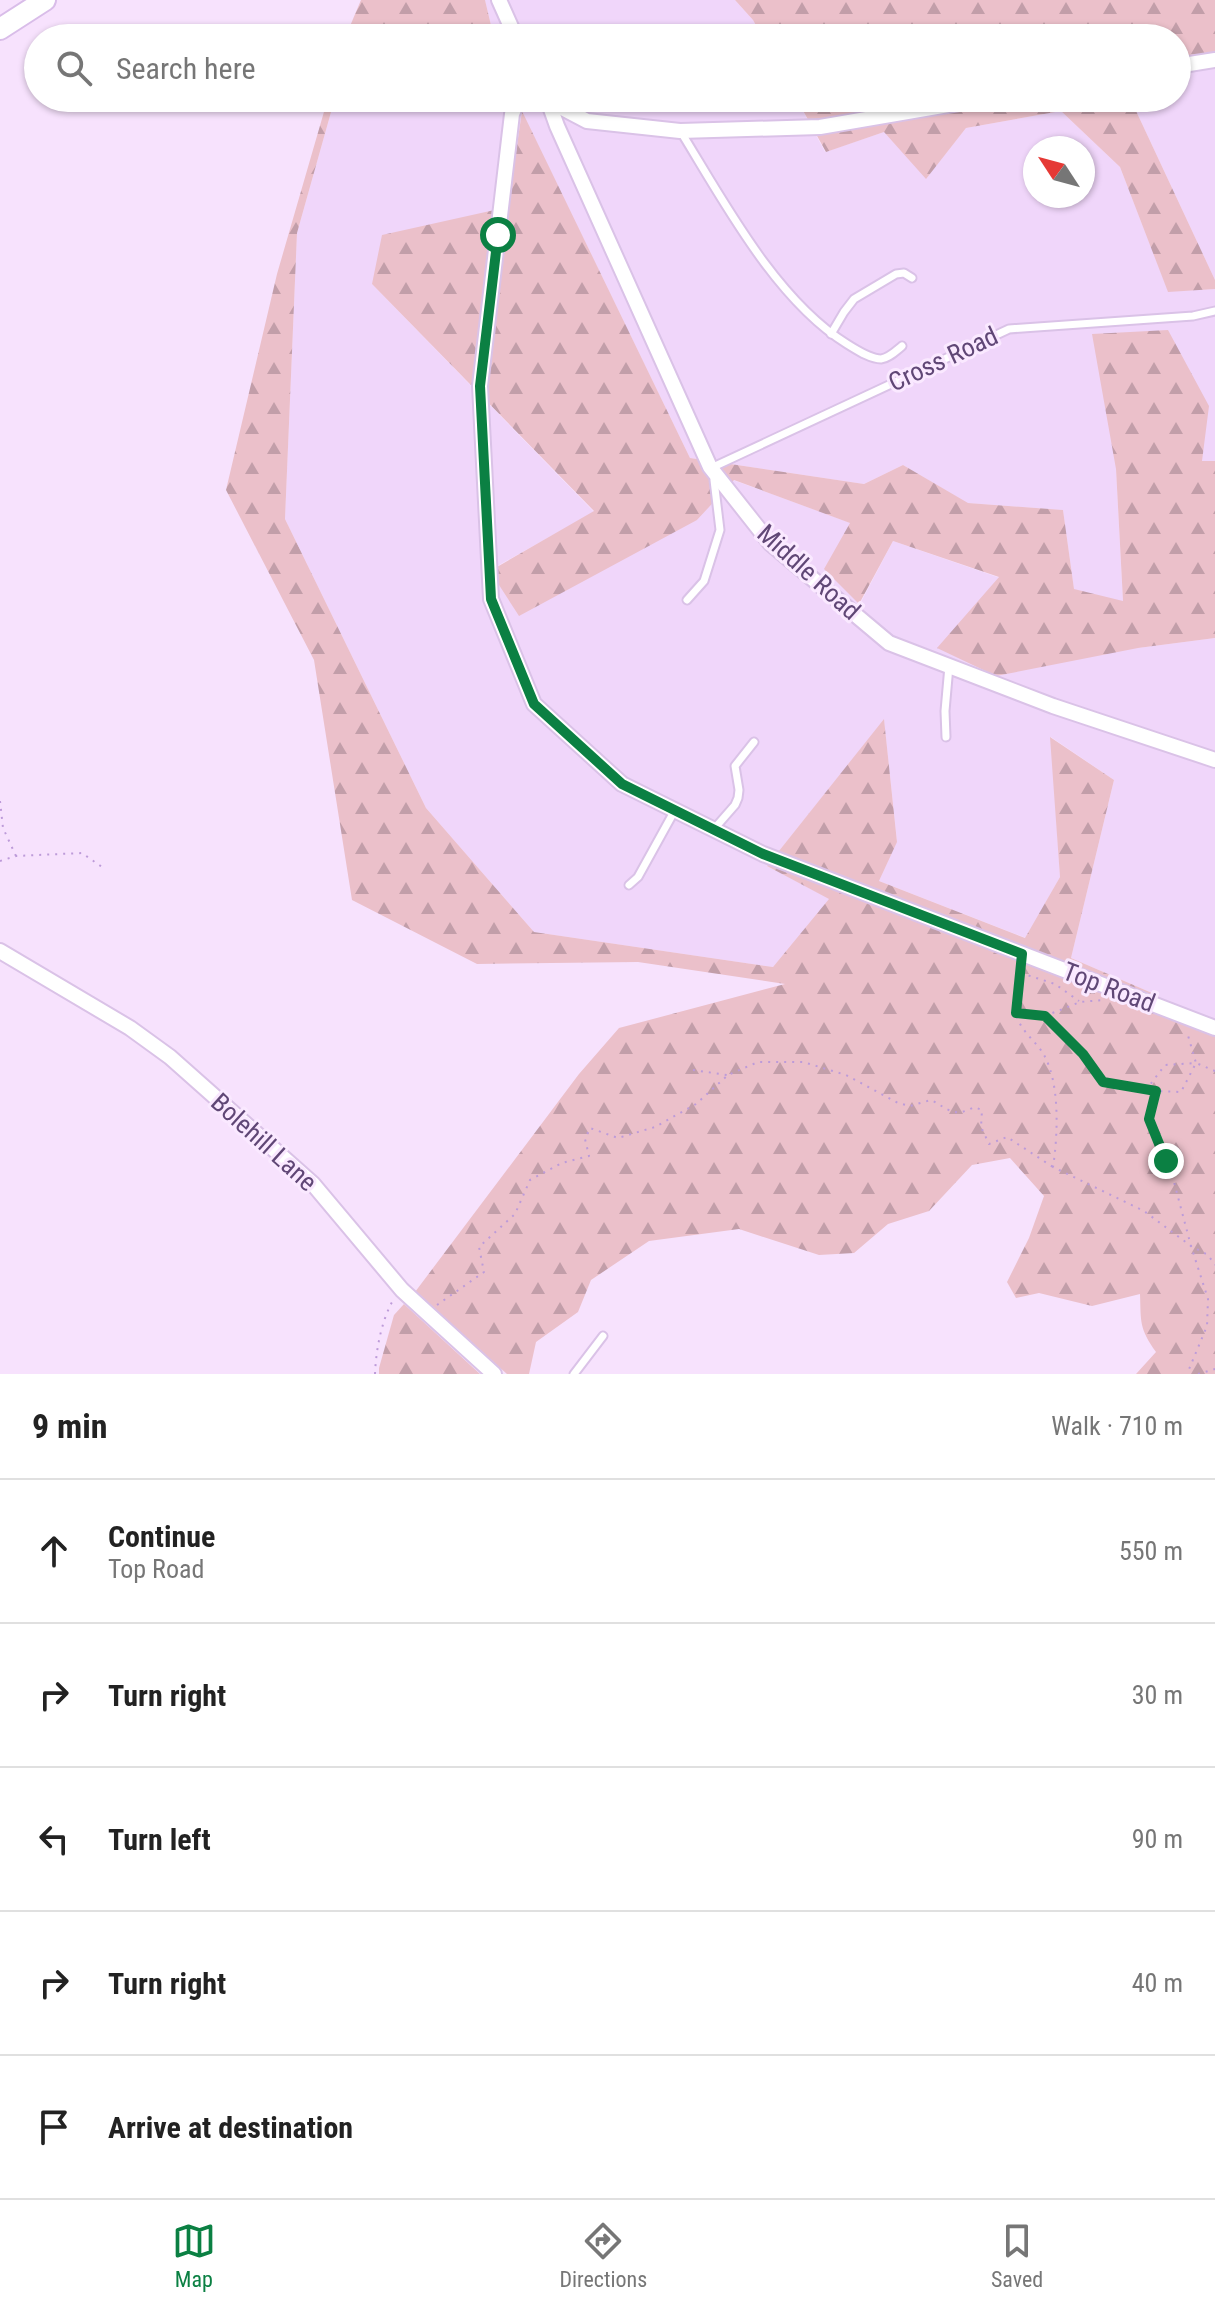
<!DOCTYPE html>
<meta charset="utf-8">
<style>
:root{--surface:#fff;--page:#f6f6f6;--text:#222;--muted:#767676;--line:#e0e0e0;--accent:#0b8043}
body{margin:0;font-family:"Roboto Condensed",sans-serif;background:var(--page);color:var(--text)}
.compass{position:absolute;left:1023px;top:136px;width:72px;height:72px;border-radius:50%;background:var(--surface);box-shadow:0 2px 6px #0004;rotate:306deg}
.stop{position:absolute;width:24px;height:24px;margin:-18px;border:6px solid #0b8043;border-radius:50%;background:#fff}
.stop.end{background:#0b8043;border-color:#fff;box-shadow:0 2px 8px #0008}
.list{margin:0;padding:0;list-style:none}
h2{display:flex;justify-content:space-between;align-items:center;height:104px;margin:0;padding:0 32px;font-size:34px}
h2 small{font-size:26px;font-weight:400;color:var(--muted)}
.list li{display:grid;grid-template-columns:52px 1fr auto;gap:24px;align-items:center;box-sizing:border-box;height:144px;padding:0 32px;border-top:2px solid var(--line)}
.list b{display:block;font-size:30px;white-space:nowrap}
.list p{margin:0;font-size:26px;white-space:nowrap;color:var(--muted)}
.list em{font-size:26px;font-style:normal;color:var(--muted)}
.icon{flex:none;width:44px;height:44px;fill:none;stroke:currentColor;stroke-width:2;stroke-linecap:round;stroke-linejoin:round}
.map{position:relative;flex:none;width:1215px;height:1374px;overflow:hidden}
.search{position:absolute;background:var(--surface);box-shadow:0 2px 6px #0004;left:24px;right:24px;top:24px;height:88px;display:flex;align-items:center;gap:20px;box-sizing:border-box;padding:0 28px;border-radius:44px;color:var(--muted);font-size:30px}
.sheet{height:824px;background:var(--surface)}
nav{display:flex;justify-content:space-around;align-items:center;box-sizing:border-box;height:112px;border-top:2px solid var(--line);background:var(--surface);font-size:22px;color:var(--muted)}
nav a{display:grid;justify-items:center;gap:4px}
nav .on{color:var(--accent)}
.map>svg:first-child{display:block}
</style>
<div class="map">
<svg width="1215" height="1374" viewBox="0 0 1215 1374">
<defs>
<pattern id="forest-firs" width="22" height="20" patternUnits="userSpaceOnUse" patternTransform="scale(2)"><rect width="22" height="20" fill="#ebc0ca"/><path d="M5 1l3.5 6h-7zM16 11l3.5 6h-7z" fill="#c29ea9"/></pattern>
</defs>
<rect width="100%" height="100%" fill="#f7e2fd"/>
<g fill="#f0d6fa" fill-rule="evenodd">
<polygon points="485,0 735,0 753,20 763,38 494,38"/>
<polygon points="1215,52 1215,280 1130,98 1177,98 1177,65"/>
<path d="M335 98H796L825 152 884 132 926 178 966 128 1061 111 1120 167 1168 291 1215 289V461L1116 469 1123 602 1074 590 1063 510 967 503 903 465 864 484 690 458 522 112 508 207 372 284 594 512 490 570 697 520 733 480 851 523 860 604 893 541 1000 578 1138 648 1215 638V1029L1152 993 1071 958 1114 780 1051 737 1060 877 1026 938 879 881 897 841 884 720 767 866 830 899 773 967 534 932 426 808 285 519 297 233ZM1035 148H1083V196H1035Z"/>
</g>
<g fill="url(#forest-firs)">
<polygon points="361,0 485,0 494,38 345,38"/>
<polygon points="735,0 1215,0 1215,52 1177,65 1177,38 763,38 753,20"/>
<path d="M328 98H335L297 233 285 519 426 808 534 932 773 967 829 899 767 866 884 719 897 842 879 881 1025 938 1060 877 1050 737 1114 780 1071 958 1152 993 1215 1029V1374H1136L1156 1352C1139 1328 1141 1322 1140 1294L1092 1306 1039 1293 1016 1298 1007 1282 1029 1238 1044 1196 1010 1158 972 1165 929 1211 888 1224 854 1253 819 1255 739 1229 649 1241 591 1280 578 1312 536 1342 529 1374H507L415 1292 579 1074 619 1028 785 984 638 962 477 964 352 900 314 660 226 490 277 274Z"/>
<polygon points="796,98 1130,98 1215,280 1215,289 1168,292 1120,167 1061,111 966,128 926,179 884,132 826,152"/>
<polygon points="522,111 690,458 864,484 903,465 968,503 1063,510 1074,589 1123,601 1116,469 1092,334 1168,330 1209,406 1202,461 1215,461 1215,638 1138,648 996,676 937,648 999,577 893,541 859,604 824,569 850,523 734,480 697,520 519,616 490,571 594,511 372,284 382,235 508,207"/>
<polygon points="404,1304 480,1374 379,1374 379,1368 394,1315"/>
</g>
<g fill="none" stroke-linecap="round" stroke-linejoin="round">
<defs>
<g id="lane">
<path d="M681 132C724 202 776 300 847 344 857 350 870 359 881 359 889 358 896 351 902 346"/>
<polyline points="831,334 844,312 854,299 896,274 904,273 912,278"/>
<polyline points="711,468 1009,329 1193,316 1215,311"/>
<polyline points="687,600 704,581 720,530 714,480"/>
<polyline points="946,737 945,711 949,666"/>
<polyline points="714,829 735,805 738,798 739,790 735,766 754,742"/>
<polyline points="629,885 638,877 675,810"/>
<polyline points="574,1374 603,1336"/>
</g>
<g id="street">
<polyline points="499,0 516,38"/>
<polyline points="1177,66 1215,60"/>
<polyline points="519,98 512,114 480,386 491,599 534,704 622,784 763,854 1215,1028"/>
<polyline points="547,98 557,126 710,467 770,543 889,643 1053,706 1215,760"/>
<polyline points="549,101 587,121 680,131 820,127 989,98"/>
<polyline points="0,951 130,1028 170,1057 313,1184 402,1290 494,1374"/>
</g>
<polyline id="secondary" points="0,29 45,0"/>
</defs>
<use href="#lane" stroke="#dac2e7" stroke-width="11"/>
<use href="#street" stroke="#dac2e7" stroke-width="18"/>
<use href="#secondary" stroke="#d9bde9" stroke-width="24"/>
<g stroke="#bd9bd9" stroke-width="2" stroke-dasharray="2 6" stroke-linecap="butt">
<polyline points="0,801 3,828 16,856"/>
<polyline points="0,861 16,856 82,853 102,867"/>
<path d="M1021 969C1019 982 1014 1000 1016 1013 1019 1030 1036 1041 1044 1055 1060 1083 1058 1135 1053 1167L1144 1211 1191 1246 1208 1299 1207 1326 1187 1374"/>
<polyline points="1021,973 1055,984 1079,1001"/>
<polyline points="1017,1013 1045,1016 1083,1054 1103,1082 1155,1091"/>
<polyline points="1045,1016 1080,1002 1103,1000"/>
<polyline points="693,1070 727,1075"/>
<polyline points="1215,1071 1196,1063 1181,1092 1156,1091 1149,1119 1174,1182 1191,1246 1208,1255 1215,1265"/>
<polyline points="1146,1090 1165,1065 1196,1063 1187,1032"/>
<path d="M437 1305 484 1272 479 1247 515 1214 530 1180 562 1163 589 1156 585 1139 590 1128 618 1138 655 1127 696 1104 728 1075 758 1062H803L846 1075 898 1103 910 1106 931 1100C950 1110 954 1118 974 1107L982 1110 981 1127 989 1144 1007 1137 1053 1167"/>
<path d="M375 1374C376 1350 381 1323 392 1302"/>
<polyline points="1198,1374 1215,1369"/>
</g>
<use href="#lane" stroke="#fff" stroke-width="7"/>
<use href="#street" stroke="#fff" stroke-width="14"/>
<use href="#secondary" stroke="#fff" stroke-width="20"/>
</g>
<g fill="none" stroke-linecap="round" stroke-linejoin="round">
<polyline stroke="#0b8043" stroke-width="10" points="498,235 480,386 491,599 534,704 622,784 763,854 1022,954 1016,1013 1045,1016 1083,1054 1103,1082 1156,1091 1149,1119 1166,1161"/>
</g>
<g text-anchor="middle" stroke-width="6" stroke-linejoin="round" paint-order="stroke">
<g font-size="26" fill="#604776" stroke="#fae9ff">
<text transform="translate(943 359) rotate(-25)" y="9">Cross Road</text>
<text transform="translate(809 572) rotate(42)" y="9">Middle Road</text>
<text transform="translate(1109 987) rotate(21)" y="9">Top Road</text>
<text transform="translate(264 1142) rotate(42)" y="9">Bolehill Lane</text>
</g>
</g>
</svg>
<svg class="compass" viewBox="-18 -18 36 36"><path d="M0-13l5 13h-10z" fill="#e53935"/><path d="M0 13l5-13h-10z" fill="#767676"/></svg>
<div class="stop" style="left:498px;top:235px"></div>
<div class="stop end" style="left:1166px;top:1161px"></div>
<div class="search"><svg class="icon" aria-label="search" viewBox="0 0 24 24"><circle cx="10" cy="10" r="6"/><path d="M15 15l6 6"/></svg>Search here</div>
</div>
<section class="sheet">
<h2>9 min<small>Walk · 710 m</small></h2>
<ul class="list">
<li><svg class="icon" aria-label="ahead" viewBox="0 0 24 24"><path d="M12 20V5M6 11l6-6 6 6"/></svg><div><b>Continue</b><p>Top Road</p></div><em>550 m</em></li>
<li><svg class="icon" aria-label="right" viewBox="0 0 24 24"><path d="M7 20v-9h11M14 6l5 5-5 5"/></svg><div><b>Turn right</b></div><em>30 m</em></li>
<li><svg class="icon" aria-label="left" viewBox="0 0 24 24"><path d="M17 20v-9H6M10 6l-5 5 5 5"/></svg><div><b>Turn left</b></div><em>90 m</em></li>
<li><svg class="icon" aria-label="right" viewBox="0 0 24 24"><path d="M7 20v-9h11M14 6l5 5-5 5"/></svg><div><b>Turn right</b></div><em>40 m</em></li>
<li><svg class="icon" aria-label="arrive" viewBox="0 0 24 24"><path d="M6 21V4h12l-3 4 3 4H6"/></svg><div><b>Arrive at destination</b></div></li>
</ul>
</section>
<nav>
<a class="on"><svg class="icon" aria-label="map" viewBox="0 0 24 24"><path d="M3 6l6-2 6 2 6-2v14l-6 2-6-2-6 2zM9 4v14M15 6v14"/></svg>Map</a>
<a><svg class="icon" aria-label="directions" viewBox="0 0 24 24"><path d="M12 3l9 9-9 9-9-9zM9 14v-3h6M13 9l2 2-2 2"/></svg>Directions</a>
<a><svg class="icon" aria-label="saved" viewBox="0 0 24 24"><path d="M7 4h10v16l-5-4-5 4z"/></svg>Saved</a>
</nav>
